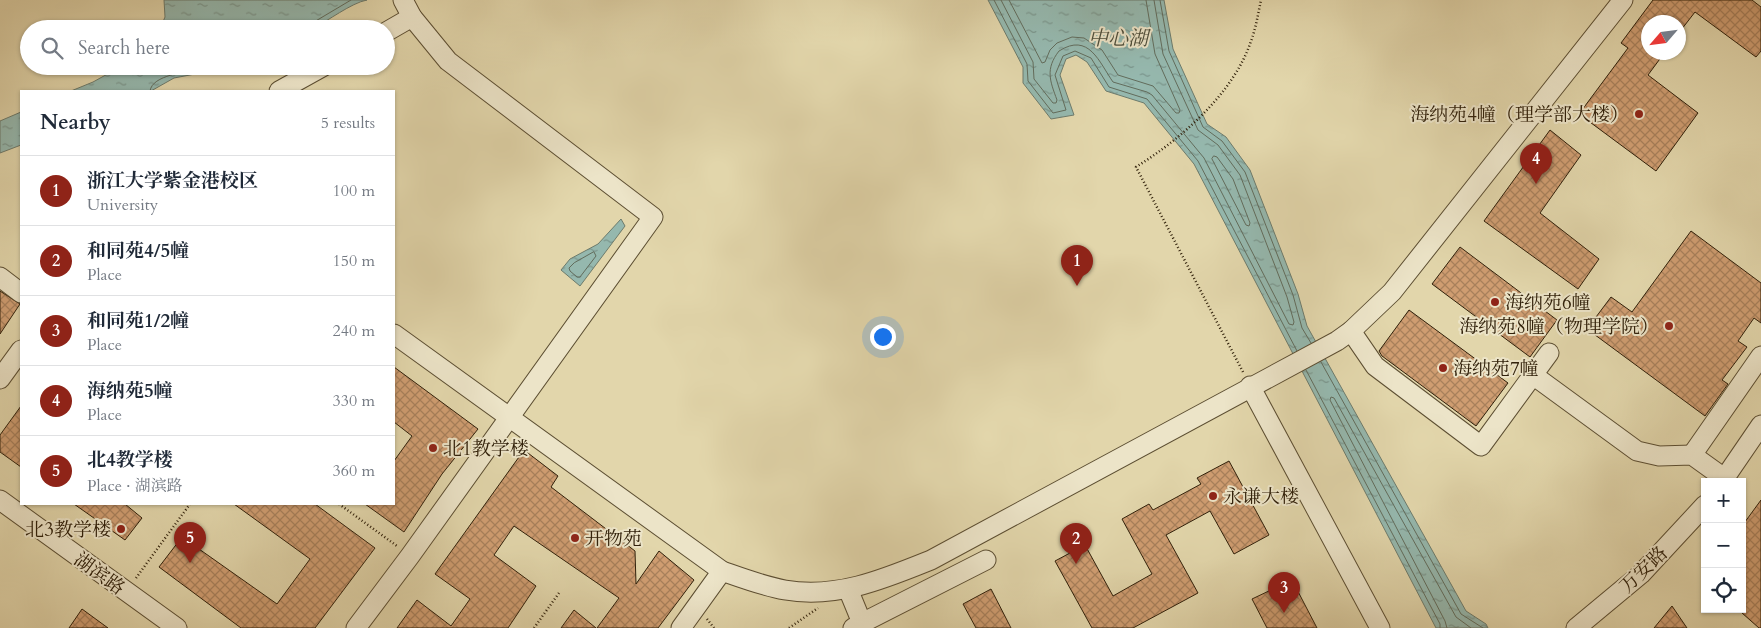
<!DOCTYPE html>
<meta charset="utf-8">
<style>
:root{--surface:#fff;--page:#f2f2f3;--text:#1f2937;--muted:#747a83;--line:#e0e1e3;--accent:#8f2418}
body{margin:0;font-family:Cardo,"Noto Serif SC",serif;background:var(--page);color:var(--text)}
.controls{position:absolute;right:15px;bottom:15px;display:grid;overflow:hidden;border-radius:0px;box-shadow:0 1px 4px #0004}
.controls button{width:45px;height:45px;display:grid;place-items:center;padding:0;border:0;border-bottom:1px solid var(--line);background:var(--surface);color:var(--text);font:25px sans-serif}
.compass{position:absolute;left:1641px;top:15px;width:45px;height:45px;border-radius:50%;background:var(--surface);box-shadow:0 1px 4px #0004;rotate:242deg}
.you{position:absolute;left:882px;top:336px;width:18px;height:18px;margin:-12px;border:4px solid #fff;border-radius:50%;background:#1a73e8;box-shadow:0 0 0 8px #1a73e833}
.badge{display:grid;place-items:center;width:32px;height:32px;border-radius:50%;background:var(--accent);color:#fff;font-size:16px;font-weight:700}
.pin{position:absolute;translate:-50% -41px;filter:drop-shadow(0 1px 2px #0008)}
.pin::after{content:'';position:absolute;top:26px;width:18px;height:15px;background:inherit;clip-path:polygon(0 0,100% 0,50% 100%)}
.list{margin:0;padding:0;list-style:none}
h2{display:flex;justify-content:space-between;align-items:center;height:65px;margin:0;padding:0 20px;font-size:21px}
h2 small{font-size:16px;font-weight:400;color:var(--muted)}
.list li{display:grid;grid-template-columns:32px 1fr auto;gap:15px;align-items:center;box-sizing:border-box;height:70px;padding:0 20px;border-top:1px solid var(--line)}
.list b{display:block;font-size:19px;white-space:nowrap}
.list p{margin:0;font-size:16px;white-space:nowrap;color:var(--muted)}
.list em{font-size:16px;font-style:normal;color:var(--muted)}
.icon{flex:none;width:28px;height:28px;fill:none;stroke:currentColor;stroke-width:2;stroke-linecap:round;stroke-linejoin:round}
.map{position:relative;flex:none;width:1761px;height:628px;overflow:hidden}
.search{position:absolute;background:var(--surface);box-shadow:0 1px 4px #0004;left:20px;top:20px;width:375px;height:55px;display:flex;align-items:center;gap:12px;box-sizing:border-box;padding:0 18px;border-radius:28px;color:var(--muted);font-size:19px}
.panel{position:absolute;background:var(--surface);box-shadow:0 1px 4px #0004;left:20px;top:90px;width:375px;height:415px;border-radius:0px}
.map>svg:first-child{display:block}
</style>
<div class="map">
<svg width="1761" height="628" viewBox="0 0 1761 628">
<defs>
<pattern id="water-ripples" width="26" height="14" patternUnits="userSpaceOnUse" patternTransform="scale(1.25)"><rect width="26" height="14" fill="#95b8ae"/><path d="M2 4q2-2 4 0t4 0M15 11q2-2 4 0t4 0" fill="none" stroke="#7a958c"/></pattern>
<pattern id="building-cross-hatch" width="8" height="8" patternUnits="userSpaceOnUse" patternTransform="scale(1.25)"><rect width="8" height="8" fill="#cf9d71"/><path d="M0 0l8 8M0 8l8-8" fill="none" stroke="#a8805b"/></pattern>
</defs>
<rect width="100%" height="100%" fill="#e2d6ab"/>
<filter id="stains"><feTurbulence type="fractalNoise" baseFrequency=".004" numOctaves="4"/><feColorMatrix values="0 0 0 0 .2 0 0 0 0 .09 0 0 0 0 .02 0 0 0 .5 -.17"/></filter>
<radialGradient id="worn" r=".72"><stop offset=".6" stop-color="#630" stop-opacity="0"/><stop offset="1" stop-color="#630" stop-opacity=".3"/></radialGradient>
<g fill="url(#water-ripples)" stroke="#6d7b6c">
<path d="M164 0H367C351 3 328 21 312 29H160L165 17Z"/>
<polygon points="988,0 1164,0 1173,49 1207,124 1226,137 1250,170 1298,294 1307,326 1466,611 1486,624 1488,628 1436,628 1194,164 1144,103 1106,91 1087,62 1076,55 1066,59 1060,75 1074,115 1051,119 1023,83 1023,67"/>
<polygon points="122,66 200,66 195,74 174,78 151,91 71,91 93,82"/>
<polygon points="21,112 21,145 0,153 0,121"/>
<polygon points="621,219 625,226 580,286 561,270 570,259 598,244"/>
</g>
<g fill="none" stroke-linecap="round" stroke-linejoin="round">
<g stroke="#626c5c" stroke-width="1">
<polyline points="994,0 1027,64 1028,81 1053,113 1066,110 1055,75 1063,56 1075,51 1091,58 1109,87 1147,99 1198,161 1297,351"/>
<path d="M1001 0 1033 62 1034 79 1053 103H1056L1057 100C1050 81 1045 69 1059 51 1089 32 1099 62 1113 82L1147 92 1152 95 1204 158 1289 324 1293 325 1294 322 1287 297 1240 175 1218 145 1198 130 1163 54 1154 0"/>
<polyline points="1009,0 1042,63 1045,62 1050,50 1057,43 1072,37 1084,38 1102,50 1118,75 1153,86 1176,113 1179,113 1180,110 1155,54 1146,0"/>
<polyline points="1160,0 1169,51 1203,127 1222,141 1245,172 1293,295 1302,328 1311,343"/>
<polyline points="311,29 314,22 351,0"/>
<path d="M150 91C152 74 188 74 194 66"/>
<polygon points="1214,156 1217,157 1233,179 1250,223 1249,226 1246,225 1212,159"/>
<polygon points="594,252 596,256 580,277 577,277 570,271 569,268 574,263"/>
<polyline points="1321,362 1461,614 1483,628"/>
<polyline points="1306,370 1440,624 1440,628"/>
<polyline points="1447,628 1445,621 1330,400 1331,397 1334,398 1456,617 1471,628"/>
</g>
</g>
<g fill="url(#building-cross-hatch)" stroke="#30200a">
<polygon points="1653,0 1752,0 1761,7 1761,51 1756,57 1695,12 1678,34 1678,22 1648,22 1648,52 1665,52 1648,75 1698,113 1656,171 1579,114 1628,48 1621,43"/>
<polygon points="1550,130 1581,155 1540,213 1599,259 1578,289 1484,221"/>
<polygon points="1691,231 1761,283 1761,323 1754,318 1738,341 1747,347 1722,380 1728,384 1705,416 1587,329 1611,297 1632,312"/>
<polygon points="1460,247 1557,320 1530,357 1432,284"/>
<polygon points="0,291 20,304 0,334"/>
<polygon points="1409,310 1508,383 1476,426 1382,356 1379,351"/>
<polygon points="394,367 478,429 442,474 404,532 365,504 394,504 394,461 412,436 394,422"/>
<polygon points="21,406 21,467 0,452 0,435"/>
<polygon points="524,450 558,476 551,487 635,551 636,584 659,551 694,580 658,628 597,628 619,598 514,526 494,555 536,586 508,628 397,628 417,600 451,626 470,599 435,574"/>
<polygon points="1229,461 1269,535 1234,554 1210,511 1166,535 1198,593 1133,628 1092,628 1055,561 1085,545 1113,596 1152,574 1122,519 1149,504 1153,510 1201,484 1197,478"/>
<polygon points="1761,500 1761,628 1759,628 1742,613 1742,526"/>
<polygon points="74,504 125,504 142,518 125,540"/>
<polygon points="234,504 315,504 375,548 315,628 241,628 159,567 182,537 277,604 310,559"/>
<polygon points="1292,580 1317,628 1267,628 1252,599"/>
<polygon points="991,589 1011,628 976,628 963,604"/>
<polygon points="1672,606 1687,628 1654,628"/>
<polygon points="82,609 108,628 69,628"/>
<polygon points="574,610 596,628 561,628"/>
</g>
<g fill="none" stroke-linecap="round" stroke-linejoin="round">
<defs>
<g id="minor">
<polyline points="386,32 412,17"/>
<polyline points="279,91 324,66"/>
<polyline points="0,277 21,293"/>
<polyline points="1351,331 1375,366 1481,446 1549,353"/>
<path d="M394 334 722 571C742 578 763 586 785 590 837 599 884 579 931 560L1337 341 1351 331 1392 292 1623 0"/>
<polyline points="1533,375 1637,451 1659,456 1692,455 1724,478"/>
<polyline points="0,379 21,350"/>
<polyline points="1250,386 1380,628"/>
<polyline points="1692,455 1761,356"/>
<polyline points="1722,482 1761,425"/>
<polyline points="0,500 177,628"/>
<polyline points="848,589 862,623 853,628"/>
<polyline points="862,623 986,560"/>
<polyline points="356,628 410,556 653,217 448,61 412,17 403,0"/>
<polyline points="681,628 722,571"/>
<polyline points="1576,628 1641,574 1705,505"/>
</g>
</defs>
<use href="#minor" stroke="#5c4e32" stroke-width="21"/>
<g stroke="#30200a" stroke-width="2.5" stroke-dasharray="1 2.5" stroke-linecap="butt">
<path d="M1243 372 1136 167C1181 139 1234 93 1251 41 1256 28 1258 14 1261 0"/>
<polyline points="339,504 397,546"/>
<polyline points="136,578 190,504"/>
<polyline points="707,619 714,628"/>
<polyline points="534,628 559,593"/>
<polyline points="789,628 818,608"/>
</g>
<use href="#minor" stroke="#ece4c8" stroke-width="19"/>
</g>
<g fill="#8f2418" stroke="#ece4c8" stroke-width="2">
<circle cx="1639" cy="114" r="5"/>
<circle cx="1495" cy="302" r="5"/>
<circle cx="1669" cy="326" r="5"/>
<circle cx="1443" cy="368" r="5"/>
<circle cx="433" cy="448" r="5"/>
<circle cx="1213" cy="496" r="5"/>
<circle cx="121" cy="529" r="5"/>
<circle cx="575" cy="538" r="5"/>
</g>
<g text-anchor="middle" stroke-width="4" stroke-linejoin="round" paint-order="stroke">
<g font-size="19" fill="#30200a" stroke="#ece4c8" text-anchor="start">
<text x="1629" y="121" text-anchor="end">海纳苑4幢（理学部大楼）</text>
<text x="1505" y="309">海纳苑6幢</text>
<text x="1659" y="333" text-anchor="end">海纳苑8幢（物理学院）</text>
<text x="1453" y="375">海纳苑7幢</text>
<text x="443" y="455">北1教学楼</text>
<text x="1223" y="503">永谦大楼</text>
<text x="111" y="536" text-anchor="end">北3教学楼</text>
<text x="585" y="545">开物苑</text>
</g>
<g font-size="19" fill="#30200a" stroke="#ece4c8">
<text transform="translate(1643 569) rotate(-44)" y="7">万安路</text>
<text transform="translate(100 573) rotate(36)" y="7">湖滨路</text>
</g>
<g font-size="20" font-style="italic" fill="#4e4e3b" stroke="#ece4c8">
<text x="1118" y="45">中心湖</text>
</g>
</g>
<rect width="100%" height="100%" filter="url(#stains)"/>
<rect width="100%" height="100%" fill="url(#worn)"/>
</svg>
<div class="controls">
<button>+</button>
<button>−</button>
<button><svg class="icon" aria-label="locate" viewBox="0 0 24 24"><circle cx="12" cy="12" r="6"/><path d="M12 2v4M12 18v4M2 12h4M18 12h4"/></svg></button>
</div>
<svg class="compass" viewBox="-18 -18 36 36"><path d="M0-13l5 13h-10z" fill="#e53935"/><path d="M0 13l5-13h-10z" fill="#747a83"/></svg>
<div class="you"></div>
<div class="pin badge" style="left:1077px;top:286px">1</div>
<div class="pin badge" style="left:1076px;top:564px">2</div>
<div class="pin badge" style="left:1284px;top:613px">3</div>
<div class="pin badge" style="left:1536px;top:184px">4</div>
<div class="pin badge" style="left:190px;top:563px">5</div>
<div class="search"><svg class="icon" aria-label="search" viewBox="0 0 24 24"><circle cx="10" cy="10" r="6"/><path d="M15 15l6 6"/></svg>Search here</div>
<section class="panel">
<h2>Nearby<small>5 results</small></h2>
<ul class="list">
<li><span class="badge">1</span><div><b>浙江大学紫金港校区</b><p>University</p></div><em>100 m</em></li>
<li><span class="badge">2</span><div><b>和同苑4/5幢</b><p>Place</p></div><em>150 m</em></li>
<li><span class="badge">3</span><div><b>和同苑1/2幢</b><p>Place</p></div><em>240 m</em></li>
<li><span class="badge">4</span><div><b>海纳苑5幢</b><p>Place</p></div><em>330 m</em></li>
<li><span class="badge">5</span><div><b>北4教学楼</b><p>Place · 湖滨路</p></div><em>360 m</em></li>
</ul>
</section>
</div>
